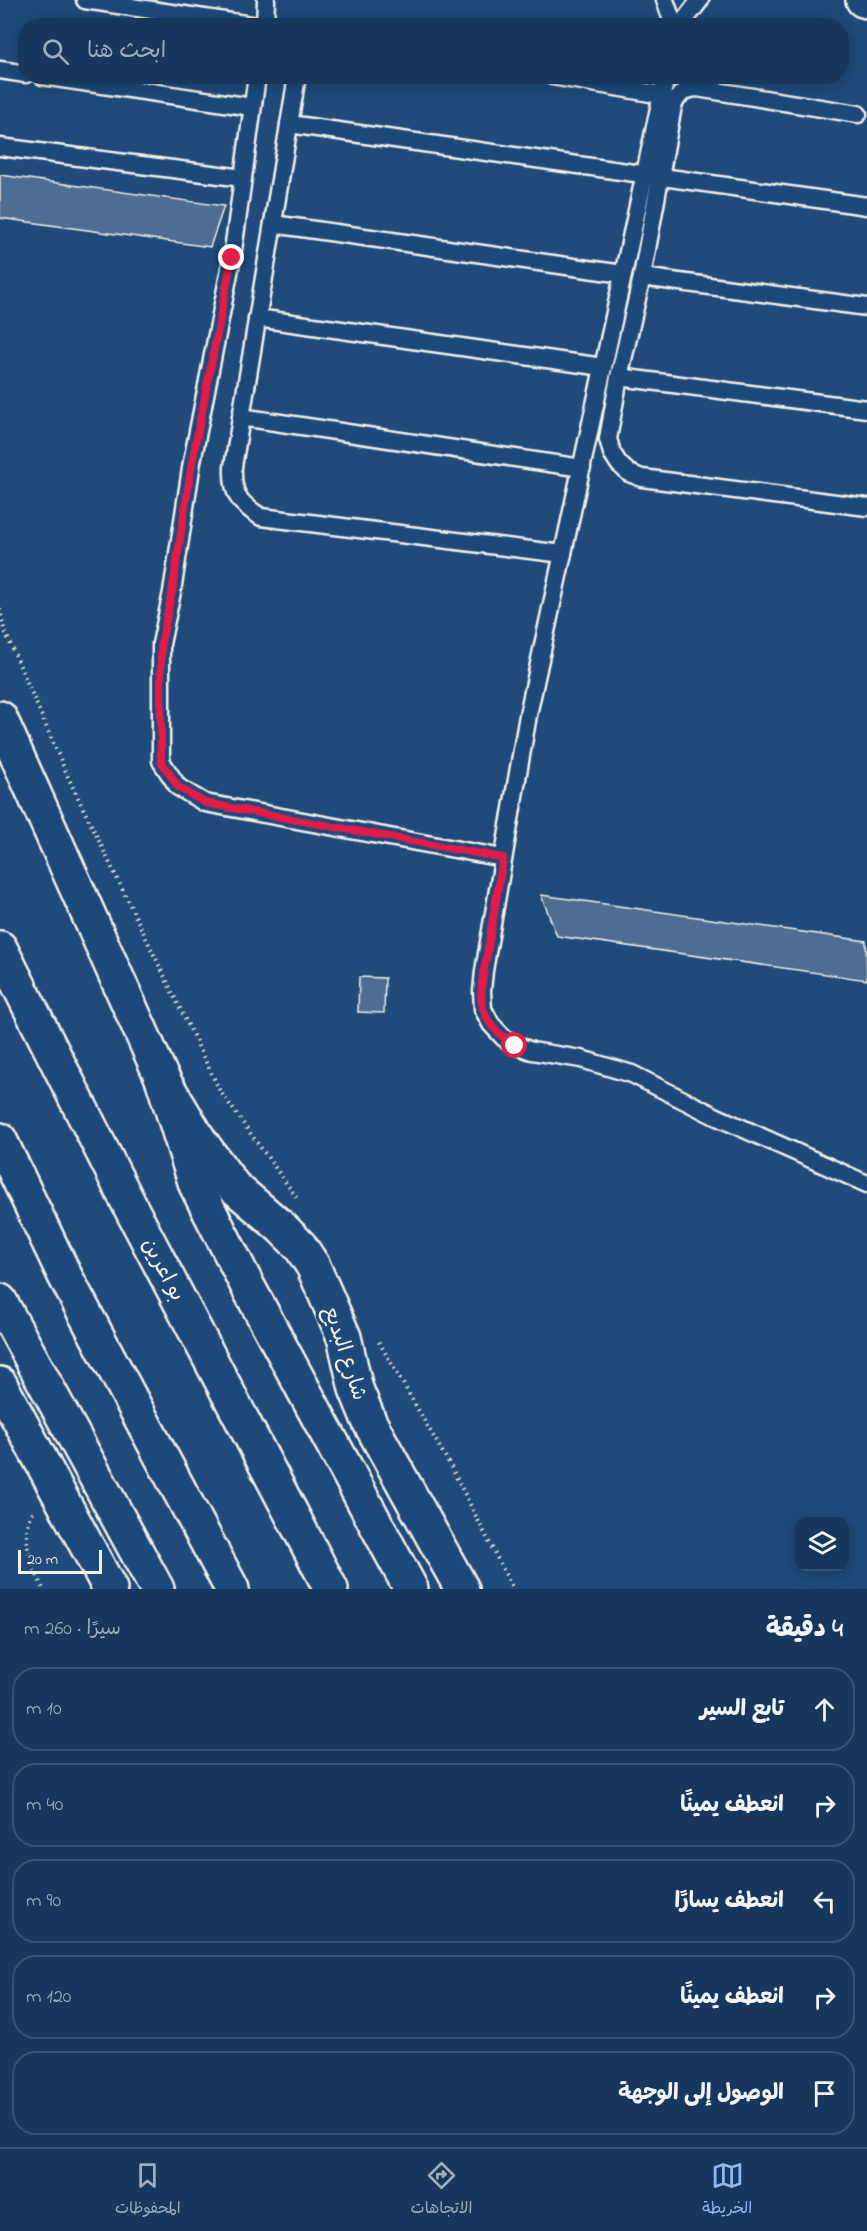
<!DOCTYPE html>
<html lang="ar">
<meta charset="utf-8">
<style>
:root{--surface:#17385c;--page:#203f62;--text:#f1f3f6;--muted:#9eacbb;--line:#365272;--accent:#90b9f0}
body{margin:0;font-family:"Indie Flower","Playpen Sans Arabic",sans-serif;background:var(--page);color:var(--text);direction:rtl}
.controls{position:absolute;right:18px;bottom:18px;display:grid;overflow:hidden;border-radius:12px;box-shadow:0 3px 15px #0003}
.controls button{width:54px;height:54px;display:grid;place-items:center;padding:0;border:0;border-bottom:2px solid var(--line);background:var(--surface);color:var(--text);font:30px sans-serif}
.scale{position:absolute;left:18px;bottom:15px;width:84px;box-sizing:border-box;padding-left:6px;border:3px solid #f4f1e8;border-top:0;font-size:16px;line-height:21px;white-space:nowrap;color:#f4f1e8;-webkit-text-stroke:4px #1f4a7a;paint-order:stroke}
.stop{position:absolute;width:18px;height:18px;margin:-14px;border:4px solid #e11d48;border-radius:50%;background:#fff}
.stop.end{background:#e11d48;border-color:#fff;box-shadow:0 2px 6px #0008}
.list{margin:0;padding:0;list-style:none}
h2{display:flex;justify-content:space-between;align-items:center;height:78px;margin:0;padding:0 24px;font-size:26px}
h2 small{font-size:20px;font-weight:400;color:var(--muted)}
.list li{display:grid;grid-template-columns:39px 1fr auto;gap:18px;align-items:center;box-sizing:border-box;height:84px;margin:0 12px 12px;padding:0 12px;border:2px solid var(--line);border-radius:24px}
.list b{display:block;font-size:22px;white-space:nowrap}
.list em{font-size:20px;font-style:normal;color:var(--muted)}
.icon{flex:none;width:33px;height:33px;fill:none;stroke:currentColor;stroke-width:2;stroke-linecap:round;stroke-linejoin:round}
.map{position:relative;flex:none;width:867px;height:1589px;overflow:hidden;direction:ltr}
.search{position:absolute;background:var(--surface);box-shadow:0 3px 15px #0003;left:18px;right:18px;top:18px;height:66px;display:flex;align-items:center;gap:15px;box-sizing:border-box;padding:0 21px;border-radius:24px;color:var(--muted);font-size:22px}
.sheet{height:558px;background:var(--surface)}
nav{display:flex;justify-content:space-around;align-items:center;box-sizing:border-box;height:84px;border-top:2px solid var(--line);background:var(--surface);font-size:16px;color:var(--muted)}
nav a{display:grid;justify-items:center;gap:3px}
nav .on{color:var(--accent)}
.map>svg:first-child{display:block}
</style>
<div class="map">
<svg width="867" height="1589" viewBox="0 0 867 1589">
<rect width="100%" height="100%" fill="#1f4a7a"/>
<filter id="ink" filterUnits="userSpaceOnUse"><feTurbulence type="fractalNoise" baseFrequency=".0167" numOctaves="2"/><feDisplacementMap in="SourceGraphic" scale="12" xChannelSelector="R" yChannelSelector="G"/><feConvolveMatrix kernelMatrix="1 2 1 2 8 2 1 2 1" color-interpolation-filters="sRGB"/></filter>
<g filter="url(#ink)">
<g fill="#4d6e92" stroke="#f4f1e8" stroke-width="1.5">
<polygon points="0,175 224,206 210,247 0,218"/>
<polygon points="541,895 866,941 867,980 557,936"/>
<polygon points="359,977 385,978 384,1013 358,1012"/>
</g>
<g fill="none" stroke-linecap="round" stroke-linejoin="round">
<defs>
<g id="service">
<polyline points="85,0 258,26"/>
<polyline points="665,0 674,26"/>
<polyline points="265,26 266,0"/>
<polyline points="680,26 700,0"/>
<polyline points="0,70 26,74"/>
<polyline points="42,76 252,107"/>
<polyline points="257,76 232,258 192,462 172,592 161,644 161,761 178,787 205,803 503,858"/>
<path d="M297 76 233 467C232 493 238 503 261 517L563 554"/>
<polyline points="552,76 662,95"/>
<polyline points="666,76 528,715 484,971 482,991 483,1009 491,1024 504,1038 515,1045 532,1051 581,1059 632,1074 715,1116 867,1184"/>
<path d="M858 114 697 88C685 89 678 94 673 106L642 277 619 377 608 439 612 453 619 464 629 473 642 478 867 507"/>
<polyline points="289,124 867,206"/>
<polyline points="0,147 243,178"/>
<polyline points="273,224 623,274"/>
<polyline points="642,277 867,307"/>
<polyline points="257,318 603,367"/>
<polyline points="619,377 867,409"/>
<polyline points="241,417 582,468"/>
</g>
<polyline id="tertiary" points="863,0 867,1"/>
<g id="secondary">
<polyline points="0,718 162,1078 200,1141 234,1187 281,1227 300,1246 313,1266 344,1337 356,1389 370,1423 462,1589"/>
<polyline points="0,1384 110,1589"/>
</g>
<g id="trunk">
<polyline points="0,948 134,1214 331,1589"/>
<polyline points="162,1078 196,1185 246,1283 411,1589"/>
<polyline points="0,1140 65,1276 232,1589"/>
<polyline points="0,1301 157,1589"/>
</g>
</defs>
<use href="#service" stroke="#f4f1e8" stroke-width="21"/>
<use href="#tertiary" stroke="#f4f1e8" stroke-width="38"/>
<use href="#secondary" stroke="#f4f1e8" stroke-width="38"/>
<use href="#trunk" stroke="#f4f1e8" stroke-width="38"/>
<g stroke="#f4f1e8" stroke-width="4" stroke-dasharray="1.5 4.5" stroke-linecap="butt">
<polyline points="0,609 4,629 68,777 220,1091 297,1198"/>
<polyline points="379,1342 450,1465 513,1589"/>
<path d="M33 1512C19 1539 32 1563 43 1589"/>
</g>
<use href="#service" stroke="#1f4a7a" stroke-width="16"/>
<use href="#tertiary" stroke="#1f4a7a" stroke-width="33"/>
<use href="#secondary" stroke="#1f4a7a" stroke-width="33"/>
<use href="#trunk" stroke="#1f4a7a" stroke-width="33"/>
</g>
</g>
<g fill="none" stroke-linecap="round" stroke-linejoin="round" filter="url(#ink)">
<path stroke="#e11d48" stroke-width="8" d="M232 258 192 462 172 592 161 644V761L178 787 205 803 503 858C498 888 493 919 488 949 485 967 478 990 483 1008 487 1025 502 1037 515 1046"/>
</g>
<g text-anchor="middle" stroke-width="6" stroke-linejoin="round" paint-order="stroke">
<g font-size="21" fill="#f4f1e8" stroke="#1f4a7a">
<text transform="translate(164 1269) rotate(62)" y="7">بو اعرين</text>
<text transform="translate(346 1353) rotate(72)" y="7">شارع البديع</text>
</g>
</g>
</svg>
<div class="controls">
<button><svg class="icon" aria-label="layers" viewBox="0 0 24 24"><path d="M12 4l9 5-9 5-9-5zM3 14l9 5 9-5"/></svg></button>
</div>
<div class="scale">20 m</div>
<div class="stop" style="left:515px;top:1046px"></div>
<div class="stop end" style="left:232px;top:258px"></div>
<div class="search"><svg class="icon" aria-label="search" viewBox="0 0 24 24"><circle cx="10" cy="10" r="6"/><path d="M15 15l6 6"/></svg>ابحث هنا</div>
</div>
<section class="sheet">
<h2>4 دقيقة<small>سيرًا · 260 m</small></h2>
<ul class="list">
<li><svg class="icon" aria-label="ahead" viewBox="0 0 24 24"><path d="M12 20V5M6 11l6-6 6 6"/></svg><div><b>تابع السير</b></div><em>10 m</em></li>
<li><svg class="icon" aria-label="right" viewBox="0 0 24 24"><path d="M7 20v-9h11M14 6l5 5-5 5"/></svg><div><b>انعطف يمينًا</b></div><em>40 m</em></li>
<li><svg class="icon" aria-label="left" viewBox="0 0 24 24"><path d="M17 20v-9H6M10 6l-5 5 5 5"/></svg><div><b>انعطف يسارًا</b></div><em>90 m</em></li>
<li><svg class="icon" aria-label="right" viewBox="0 0 24 24"><path d="M7 20v-9h11M14 6l5 5-5 5"/></svg><div><b>انعطف يمينًا</b></div><em>120 m</em></li>
<li><svg class="icon" aria-label="arrive" viewBox="0 0 24 24"><path d="M6 21V4h12l-3 4 3 4H6"/></svg><div><b>الوصول إلى الوجهة</b></div></li>
</ul>
</section>
<nav>
<a class="on"><svg class="icon" aria-label="map" viewBox="0 0 24 24"><path d="M3 6l6-2 6 2 6-2v14l-6 2-6-2-6 2zM9 4v14M15 6v14"/></svg>الخريطة</a>
<a><svg class="icon" aria-label="directions" viewBox="0 0 24 24"><path d="M12 3l9 9-9 9-9-9zM9 14v-3h6M13 9l2 2-2 2"/></svg>الاتجاهات</a>
<a><svg class="icon" aria-label="saved" viewBox="0 0 24 24"><path d="M7 4h10v16l-5-4-5 4z"/></svg>المحفوظات</a>
</nav>
